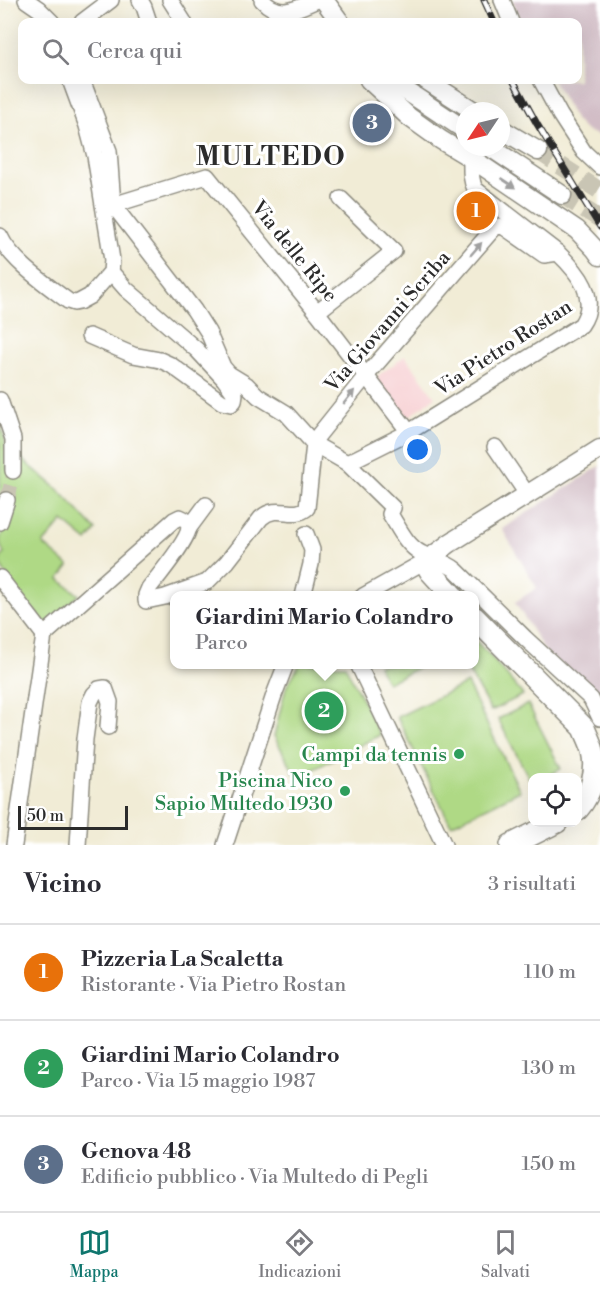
<!DOCTYPE html>
<html lang="it">
<meta charset="utf-8">
<style>
:root{--surface:#fff;--page:#f2f2f3;--text:#2b2b33;--muted:#7c7c81;--line:#e1e1e2;--accent:#0f766e}
body{margin:0;font-family:"Libre Bodoni",serif;background:var(--page);color:var(--text)}
.controls{position:absolute;right:18px;bottom:18px;display:grid;overflow:hidden;border-radius:12px;box-shadow:0 6px 24px #0002}
.controls button{width:54px;height:54px;display:grid;place-items:center;padding:0;border:0;border-bottom:2px solid var(--line);background:var(--surface);color:var(--text);font:30px sans-serif}
.compass{position:absolute;left:456px;top:102px;width:54px;height:54px;border-radius:50%;background:var(--surface);box-shadow:0 6px 24px #0002;rotate:235deg}
.scale{position:absolute;left:18px;bottom:15px;width:110px;box-sizing:border-box;padding-left:6px;border:3px solid #2b2b2b;border-top:0;font-size:16px;line-height:21px;white-space:nowrap;color:#2b2b2b;-webkit-text-stroke:4px #fff;paint-order:stroke}
.you{position:absolute;left:418px;top:450px;width:21px;height:21px;margin:-15px;border:4px solid #fff;border-radius:50%;background:#1a73e8;box-shadow:0 0 0 9px #1a73e833}
.badge{display:grid;place-items:center;width:39px;height:39px;border-radius:50%;background:var(--accent);color:#fff;font-size:20px;font-weight:700}
.pin{position:absolute;translate:-50% -50%;border:3px solid #fff;box-shadow:0 2px 6px #0006}
.popup{position:absolute;left:170px;top:591px;width:309px;height:78px;box-sizing:border-box;display:grid;place-content:center;border-radius:12px;background:var(--surface);filter:drop-shadow(0 2px 4px #0005);font-size:20px;white-space:nowrap;color:var(--muted)}
.popup b{font-size:22px;color:var(--text)}
.popup::after{content:'';position:absolute;left:50%;top:100%;margin-left:-12px;border:12px solid transparent;border-top-color:var(--surface)}
.list{margin:0;padding:0;list-style:none}
h2{display:flex;justify-content:space-between;align-items:center;height:78px;margin:0;padding:0 24px;font-size:26px}
h2 small{font-size:20px;font-weight:400;color:var(--muted)}
.list li{display:grid;grid-template-columns:39px 1fr auto;gap:18px;align-items:center;box-sizing:border-box;height:96px;padding:0 24px;border-top:2px solid var(--line)}
.list b{display:block;font-size:22px;white-space:nowrap}
.list p{margin:0;font-size:20px;white-space:nowrap;color:var(--muted)}
.list em{font-size:20px;font-style:normal;color:var(--muted)}
.icon{flex:none;width:33px;height:33px;fill:none;stroke:currentColor;stroke-width:2;stroke-linecap:round;stroke-linejoin:round}
.map{position:relative;flex:none;width:600px;height:845px;overflow:hidden}
.search{position:absolute;background:var(--surface);box-shadow:0 6px 24px #0002;left:18px;right:18px;top:18px;height:66px;display:flex;align-items:center;gap:15px;box-sizing:border-box;padding:0 21px;border-radius:12px;color:var(--muted);font-size:22px}
.sheet{height:366px;background:var(--surface)}
nav{display:flex;justify-content:space-around;align-items:center;box-sizing:border-box;height:84px;border-top:2px solid var(--line);background:var(--surface);font-size:16px;color:var(--muted)}
nav a{display:grid;justify-items:center;gap:3px}
nav .on{color:var(--accent)}
.map>svg:first-child{display:block}
</style>
<div class="map">
<svg width="600" height="845" viewBox="0 0 600 845">
<rect width="100%" height="100%" fill="#fff"/>
<filter id="ink" filterUnits="userSpaceOnUse"><feTurbulence type="fractalNoise" baseFrequency=".0167" numOctaves="2"/><feDisplacementMap in="SourceGraphic" scale="12" xChannelSelector="R" yChannelSelector="G"/><feConvolveMatrix kernelMatrix="1 2 1 2 8 2 1 2 1" color-interpolation-filters="sRGB"/></filter>
<filter id="wash" filterUnits="userSpaceOnUse"><feTurbulence type="fractalNoise" baseFrequency=".008" numOctaves="4" result="noise"/><feDisplacementMap in="SourceGraphic" scale="24" xChannelSelector="R" yChannelSelector="G"/><feGaussianBlur stdDeviation="1.35" result="paint"/><feColorMatrix in="noise" values="0 0 0 0 0 0 0 0 0 0 0 0 0 0 0 0 0 1.4 0 .05"/><feComposite in="paint" operator="in"/></filter>
<g filter="url(#wash)">
<rect width="100%" height="100%" fill="#f1ecd6"/>
<polygon fill="#f7cfd2" points="405,356 435,397 406,419 375,378"/>
<g fill="#d2bdc6">
<polygon points="512,0 600,0 600,136 586,131 576,121 553,80 578,80 578,22 522,22"/>
<polygon points="600,466 600,709 546,653 515,602 537,588 502,529"/>
</g>
<g fill="#afd985" stroke="#6d8258" stroke-width="1.5">
<polygon points="0,423 5,439 7,469 17,455 59,490 96,530 87,541 63,521 43,544 69,566 59,579 79,595 46,624 19,595 0,565 0,559 4,554 0,544 0,539 11,501 0,499"/>
<polygon points="474,639 493,659 523,695 491,711 465,665 474,664"/>
<polygon points="300,664 345,665 380,735 297,778 274,736 286,687"/>
<polygon points="378,665 424,665 387,683"/>
<polygon points="467,683 520,791 451,825 397,717"/>
<polygon points="528,704 561,769 545,777 532,778 532,784 498,719"/>
</g>
</g>
<g filter="url(#ink)">
<g fill="none" stroke-linecap="round" stroke-linejoin="round">
<polyline stroke="#c9c5b4" stroke-width="15" stroke-dasharray="15 8" stroke-linecap="butt" points="7,500 13,478 13,471"/>
<g stroke="#c9c5b4" stroke-width="18" stroke-dasharray="18 9" stroke-linecap="butt">
<polyline points="538,151 600,191"/>
<polyline points="562,195 600,219"/>
</g>
<defs>
<g id="minor">
<polyline points="26,0 39,9 52,22"/>
<polyline points="140,0 144,7 149,22"/>
<polyline points="170,0 184,22"/>
<path d="M262 0C280 20 298 8 317 0"/>
<polyline points="502,0 511,22"/>
<polyline points="82,22 111,0"/>
<path d="M82 80 109 151 113 205 194 310 208 332 223 367 229 374 247 385 258 396 286 413 314 444 347 463 393 508 390 514C399 528 406 545 421 553 433 560 445 561 456 570L525 638 591 699 600 718"/>
<polyline points="541,80 560,115 584,152 600,167"/>
<polyline points="113,205 207,176 317,312 409,432"/>
<path d="M0 236C10 260 47 285 68 301L74 303 79 302 90 296 111 272 112 260 95 156 87 126 70 80"/>
<polyline points="317,312 394,251 341,199"/>
<polyline points="89,336 133,355 160,360 171,365 222,402 231,404 234,401 235,394 224,379 197,350 126,289 111,272"/>
<polyline points="0,400 13,439 13,471"/>
<polyline points="495,447 527,494"/>
<path d="M347 463 409 432 581 325C600 298 578 272 558 253L475 189C470 179 471 169 471 158"/>
<polyline points="0,522 7,500"/>
<polyline points="189,528 206,505"/>
<polyline points="0,578 44,635"/>
<polyline points="303,596 311,564 312,550 306,534"/>
<polyline points="363,596 427,560"/>
<path d="M44 635 174 520 180 517C185 519 189 521 189 527 189 539 157 578 149 588L146 595V601L165 597 207 582 227 562 261 518C278 503 293 520 307 508L314 444 317 437 365 377 495 227 499 226 504 227 544 255 558 253"/>
<polyline points="358,664 444,845"/>
<polyline points="14,845 44,635"/>
<polyline points="78,845 85,739 90,702 94,694 99,689 105,688 110,702 108,727"/>
<polyline points="225,845 274,695 286,664"/>
</g>
<g id="major">
<polyline points="324,0 340,22"/>
<polyline points="369,80 409,117 441,140 471,158 577,230 595,249 600,256"/>
<polyline points="390,80 465,130"/>
<polyline points="426,80 474,111"/>
<polyline points="501,129 538,151"/>
<polyline points="490,147 562,195"/>
<polyline points="427,560 450,543 600,449"/>
</g>
<g id="highway">
<polyline points="427,560 428,567 431,572 453,596"/>
<path d="M474 617 584 728C587 736 591 743 593 751 598 771 591 794 578 809"/>
<polyline points="511,845 557,822"/>
</g>
</defs>
<use href="#minor" stroke="#8e8c80" stroke-width="18"/>
<use href="#major" stroke="#8e8c80" stroke-width="21"/>
<use href="#highway" stroke="#8e8c80" stroke-width="24"/>
<use href="#minor" stroke="#fff" stroke-width="15"/>
<use href="#major" stroke="#fff" stroke-width="18"/>
<use href="#highway" stroke="#fff" stroke-width="21"/>
<defs>
<g id="rail">
<polyline points="484,0 494,22"/>
<polyline points="513,80 537,124 600,227"/>
</g>
</defs>
<use href="#rail" stroke="#2b2b2b" stroke-width="7"/>
<use href="#rail" stroke="#fff" stroke-width="4.5" stroke-dasharray="14" stroke-linecap="butt"/>
</g>
<defs><path id="oneway-solid" d="M-6-.8H1V-3.2L6.5 0L1 3.2V.8H-6Z" transform="scale(1.5)"/></defs>
<g fill="#a0a0a0">
<use href="#oneway-solid" transform="translate(508 183) rotate(34)"/>
<use href="#oneway-solid" transform="translate(476 249) rotate(-49)"/>
<use href="#oneway-solid" transform="translate(349 397) rotate(-51)"/>
</g>
</g>
<g fill="#2e9e5b" stroke="#fff" stroke-width="2">
<circle cx="459" cy="754" r="6"/>
<circle cx="345" cy="791" r="6"/>
</g>
<g text-anchor="middle" stroke-width="6" stroke-linejoin="round" paint-order="stroke">
<g font-size="20" fill="#2b2b2b" stroke="#fff">
<text transform="translate(295 251) rotate(51)" y="7">Via delle Ripe</text>
<text transform="translate(387 321) rotate(-49)" y="7">Via Giovanni Scriba</text>
<text transform="translate(503 347) rotate(-33)" y="7">Via Pietro Rostan</text>
</g>
<g font-size="20" fill="#27864d" stroke="#fff" text-anchor="end">
<text x="447" y="761">Campi da tennis</text>
<text x="333" y="787">Piscina Nico<tspan x="333" dy="23">Sapio Multedo 1930</tspan></text>
</g>
<g font-size="26" font-weight="bold" letter-spacing="1.5" fill="#2b2b2b" stroke="#fff">
<text x="271" y="165">MULTEDO</text>
</g>
</g>
</svg>
<div class="controls">
<button><svg class="icon" aria-label="locate" viewBox="0 0 24 24"><circle cx="12" cy="12" r="6"/><path d="M12 2v4M12 18v4M2 12h4M18 12h4"/></svg></button>
</div>
<svg class="compass" viewBox="-18 -18 36 36"><path d="M0-13l5 13h-10z" fill="#e53935"/><path d="M0 13l5-13h-10z" fill="#7c7c81"/></svg>
<div class="scale">50 m</div>
<div class="you"></div>
<div class="pin badge" style="left:476px;top:211px;background:#e8710a">1</div>
<div class="pin badge" style="left:324px;top:711px;background:#2e9e5b">2</div>
<div class="popup"><b>Giardini Mario Colandro</b>Parco</div>
<div class="pin badge" style="left:372px;top:123px;background:#5c6f8a">3</div>
<div class="search"><svg class="icon" aria-label="search" viewBox="0 0 24 24"><circle cx="10" cy="10" r="6"/><path d="M15 15l6 6"/></svg>Cerca qui</div>
</div>
<section class="sheet">
<h2>Vicino<small>3 risultati</small></h2>
<ul class="list">
<li><span class="badge" style="background:#e8710a">1</span><div><b>Pizzeria La Scaletta</b><p>Ristorante · Via Pietro Rostan</p></div><em>110 m</em></li>
<li><span class="badge" style="background:#2e9e5b">2</span><div><b>Giardini Mario Colandro</b><p>Parco · Via 15 maggio 1987</p></div><em>130 m</em></li>
<li><span class="badge" style="background:#5c6f8a">3</span><div><b>Genova 48</b><p>Edificio pubblico · Via Multedo di Pegli</p></div><em>150 m</em></li>
</ul>
</section>
<nav>
<a class="on"><svg class="icon" aria-label="map" viewBox="0 0 24 24"><path d="M3 6l6-2 6 2 6-2v14l-6 2-6-2-6 2zM9 4v14M15 6v14"/></svg>Mappa</a>
<a><svg class="icon" aria-label="directions" viewBox="0 0 24 24"><path d="M12 3l9 9-9 9-9-9zM9 14v-3h6M13 9l2 2-2 2"/></svg>Indicazioni</a>
<a><svg class="icon" aria-label="saved" viewBox="0 0 24 24"><path d="M7 4h10v16l-5-4-5 4z"/></svg>Salvati</a>
</nav>
